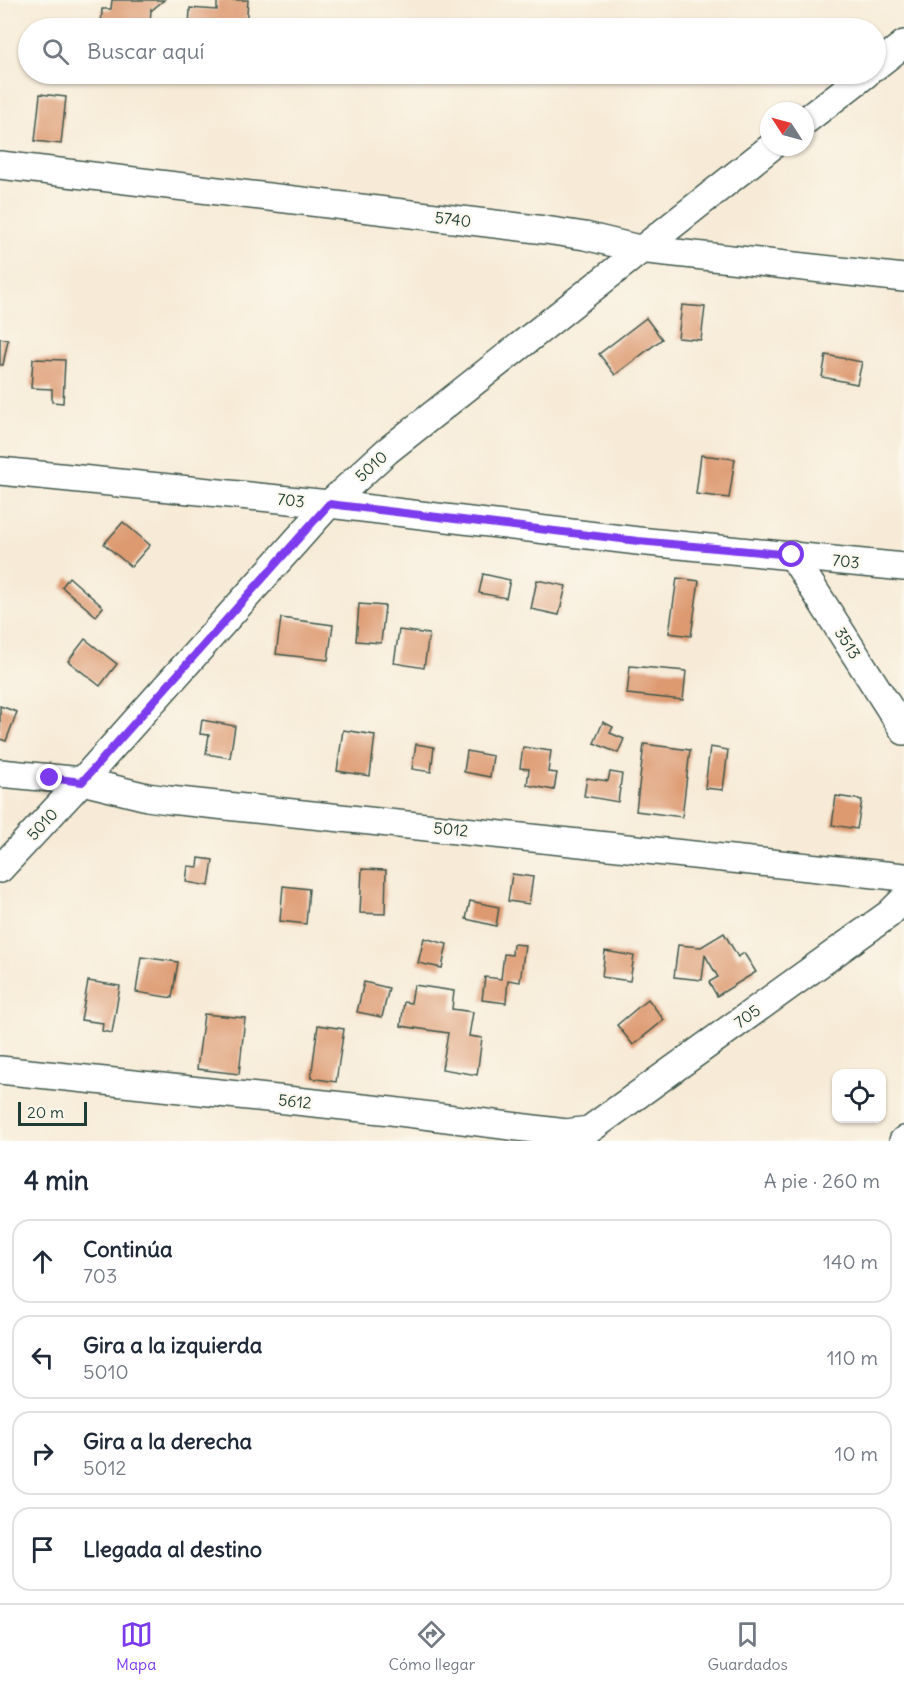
<!DOCTYPE html>
<html lang="es">
<meta charset="utf-8">
<style>
:root{--surface:#fff;--page:#f6f6f7;--text:#1f2937;--muted:#747a83;--line:#e0e1e3;--accent:#7c3aed}
body{margin:0;font-family:Delius,sans-serif;background:var(--page);color:var(--text)}
.controls{position:absolute;right:18px;bottom:18px;display:grid;overflow:hidden;border-radius:12px;box-shadow:0 2px 4px #0004}
.controls button{width:54px;height:54px;display:grid;place-items:center;padding:0;border:0;border-bottom:2px solid var(--line);background:var(--surface);color:var(--text);font:30px sans-serif}
.compass{position:absolute;left:760px;top:102px;width:54px;height:54px;border-radius:50%;background:var(--surface);box-shadow:0 2px 4px #0004;rotate:306deg}
.scale{position:absolute;left:18px;bottom:15px;width:69px;box-sizing:border-box;padding-left:6px;border:3px solid #1f3d34;border-top:0;font-size:16px;line-height:21px;white-space:nowrap;color:#1f3d34;-webkit-text-stroke:4px #fbf7ec;paint-order:stroke}
.stop{position:absolute;width:18px;height:18px;margin:-14px;border:4px solid #7c3aed;border-radius:50%;background:#fff}
.stop.end{background:#7c3aed;border-color:#fff;box-shadow:0 2px 6px #0008}
.list{margin:0;padding:0;list-style:none}
h2{display:flex;justify-content:space-between;align-items:center;height:78px;margin:0;padding:0 24px;font-size:26px}
h2 small{font-size:20px;font-weight:400;color:var(--muted)}
.list li{display:grid;grid-template-columns:39px 1fr auto;gap:18px;align-items:center;box-sizing:border-box;height:84px;margin:0 12px 12px;padding:0 12px;border:2px solid var(--line);border-radius:18px}
.list b{display:block;font-size:22px;white-space:nowrap}
.list p{margin:0;font-size:20px;white-space:nowrap;color:var(--muted)}
.list em{font-size:20px;font-style:normal;color:var(--muted)}
.icon{flex:none;width:33px;height:33px;fill:none;stroke:currentColor;stroke-width:2;stroke-linecap:round;stroke-linejoin:round}
.map{position:relative;flex:none;width:904px;height:1141px;overflow:hidden}
.search{position:absolute;background:var(--surface);box-shadow:0 2px 4px #0004;left:18px;right:18px;top:18px;height:66px;display:flex;align-items:center;gap:15px;box-sizing:border-box;padding:0 21px;border-radius:33px;color:var(--muted);font-size:22px}
.sheet{height:462px;background:var(--surface)}
nav{display:flex;justify-content:space-around;align-items:center;box-sizing:border-box;height:84px;border-top:2px solid var(--line);background:var(--surface);font-size:16px;color:var(--muted)}
nav a{display:grid;justify-items:center;gap:3px}
nav .on{color:var(--accent)}
.map>svg:first-child{display:block}
</style>
<div class="map">
<svg width="904" height="1141" viewBox="0 0 904 1141">
<rect width="100%" height="100%" fill="#fbf7ec"/>
<filter id="ink" filterUnits="userSpaceOnUse"><feTurbulence type="fractalNoise" baseFrequency=".0167" numOctaves="2"/><feDisplacementMap in="SourceGraphic" scale="12" xChannelSelector="R" yChannelSelector="G"/><feConvolveMatrix kernelMatrix="1 2 1 2 8 2 1 2 1" color-interpolation-filters="sRGB"/></filter>
<filter id="wash" filterUnits="userSpaceOnUse"><feTurbulence type="fractalNoise" baseFrequency=".008" numOctaves="4" result="noise"/><feDisplacementMap in="SourceGraphic" scale="24" xChannelSelector="R" yChannelSelector="G"/><feGaussianBlur stdDeviation="1.35" result="paint"/><feColorMatrix in="noise" values="0 0 0 0 0 0 0 0 0 0 0 0 0 0 0 0 0 1.4 0 .05"/><feComposite in="paint" operator="in"/></filter>
<g filter="url(#wash)">
<rect width="100%" height="100%" fill="#f7ebd7"/>
<g id="blocks">
<g fill="#dd996f">
<polygon points="112,0 164,0 152,10 151,9 150,24 133,23 133,28 101,28 102,9 111,9"/>
<polygon points="217,0 248,0 246,28 189,28 190,8 217,10"/>
<polygon points="40,94 66,97 61,144 35,141"/>
<polygon points="682,305 705,307 701,340 678,338"/>
<polygon points="646,318 662,339 615,375 599,354"/>
<polygon points="0,338 8,340 3,365 0,365"/>
<polygon points="826,355 862,362 857,384 822,377"/>
<polygon points="33,359 65,360 63,403 52,402 52,389 31,388"/>
<polygon points="701,455 735,459 729,498 696,494"/>
<polygon points="123,522 150,545 131,567 104,544"/>
<polygon points="483,574 510,580 506,598 479,593"/>
<polygon points="69,577 103,607 96,616 62,587"/>
<polygon points="677,578 699,581 691,636 669,633"/>
<polygon points="537,580 566,586 559,615 531,609"/>
<polygon points="359,604 385,606 381,643 356,641"/>
<polygon points="281,618 333,625 328,660 276,654"/>
<polygon points="399,630 429,634 424,668 394,663"/>
<polygon points="85,639 117,664 100,686 68,661"/>
<polygon points="630,666 686,671 683,700 627,694"/>
<polygon points="0,706 17,712 6,741 0,739"/>
<polygon points="202,720 235,726 230,758 206,754 209,735 200,734"/>
<polygon points="603,722 613,727 610,733 624,739 618,753 594,743"/>
<polygon points="343,730 375,735 370,776 337,771"/>
<polygon points="416,744 434,747 431,772 412,769"/>
<polygon points="644,744 690,750 682,817 636,811"/>
<polygon points="523,747 551,751 548,772 557,773 554,790 527,785 529,769 520,768"/>
<polygon points="710,747 728,750 723,790 705,788"/>
<polygon points="467,751 493,756 490,777 464,772"/>
<polygon points="610,772 622,774 618,802 584,796 587,778 608,781"/>
<polygon points="836,796 862,800 857,829 832,825"/>
<polygon points="199,858 213,860 209,886 186,882 188,866 198,867"/>
<polygon points="362,869 386,870 385,914 360,913"/>
<polygon points="512,874 533,877 529,904 508,901"/>
<polygon points="283,886 309,889 306,924 280,921"/>
<polygon points="470,901 499,907 496,926 466,919"/>
<polygon points="724,933 738,957 744,953 756,972 717,996 709,982 718,977 705,955 702,980 674,977 678,945 701,947"/>
<polygon points="424,938 447,944 442,968 418,963"/>
<polygon points="513,944 525,945 520,982 508,980 506,1003 482,1000 485,977 501,979 504,954 512,955"/>
<polygon points="605,951 634,956 630,981 602,977"/>
<polygon points="141,957 178,962 172,998 136,992"/>
<polygon points="88,981 120,986 112,1033 102,1031 103,1023 81,1020"/>
<polygon points="364,982 389,988 382,1017 357,1012"/>
<polygon points="414,985 454,991 452,1009 473,1012 469,1036 482,1038 477,1075 442,1069 448,1033 401,1026 404,1002 411,1003"/>
<polygon points="648,999 664,1020 633,1045 617,1025"/>
<polygon points="204,1014 245,1018 239,1074 197,1069"/>
<polygon points="318,1025 344,1029 336,1082 311,1078"/>
</g>
</g>
</g>
<g filter="url(#ink)">
<use href="#blocks" fill-opacity="0" stroke="#3f574c" stroke-width="1.5"/>
<g fill="none" stroke-linecap="round" stroke-linejoin="round">
<defs>
<g id="street">
<polyline points="876,66 904,44"/>
<polyline points="805,121 866,74"/>
<polyline points="0,165 545,230 585,236 639,249 904,278"/>
<polyline points="0,471 329,504 638,541 904,567"/>
<polyline points="792,555 904,731"/>
<polyline points="0,773 82,781 147,797 169,800 904,877"/>
<polyline points="0,869 82,781 329,504 387,451 771,147"/>
<polyline points="0,1070 391,1111 566,1133 589,1130 889,914 904,899"/>
<polyline points="903,1141 904,1140"/>
</g>
</defs>
<use href="#street" stroke="#3f574c" stroke-width="30"/>
<use href="#street" stroke="#fff" stroke-width="27"/>
</g>
</g>
<g fill="none" stroke-linecap="round" stroke-linejoin="round" filter="url(#ink)">
<polyline stroke="#7c3aed" stroke-width="8" points="50,778 82,782 329,504 638,541 792,555"/>
</g>
<g text-anchor="middle" stroke-width="4.5" stroke-linejoin="round" paint-order="stroke">
<g font-size="16" fill="#1f3d34" stroke="#fbf7ec">
<text transform="translate(453 219) rotate(7)" y="6">5740</text>
<text transform="translate(371 466) rotate(-42)" y="6">5010</text>
<text transform="translate(291 500) rotate(6)" y="6">703</text>
<text transform="translate(846 561) rotate(6)" y="6">703</text>
<text transform="translate(848 643) rotate(58)" y="6">3513</text>
<text transform="translate(42 824) rotate(-47)" y="6">5010</text>
<text transform="translate(451 829) rotate(6)" y="6">5012</text>
<text transform="translate(747 1016) rotate(-36)" y="6">705</text>
<text transform="translate(295 1101) rotate(6)" y="6">5612</text>
</g>
</g>
</svg>
<div class="controls">
<button><svg class="icon" aria-label="locate" viewBox="0 0 24 24"><circle cx="12" cy="12" r="6"/><path d="M12 2v4M12 18v4M2 12h4M18 12h4"/></svg></button>
</div>
<svg class="compass" viewBox="-18 -18 36 36"><path d="M0-13l5 13h-10z" fill="#e53935"/><path d="M0 13l5-13h-10z" fill="#747a83"/></svg>
<div class="scale">20 m</div>
<div class="stop" style="left:792px;top:555px"></div>
<div class="stop end" style="left:50px;top:778px"></div>
<div class="search"><svg class="icon" aria-label="search" viewBox="0 0 24 24"><circle cx="10" cy="10" r="6"/><path d="M15 15l6 6"/></svg>Buscar aquí</div>
</div>
<section class="sheet">
<h2>4 min<small>A pie · 260 m</small></h2>
<ul class="list">
<li><svg class="icon" aria-label="ahead" viewBox="0 0 24 24"><path d="M12 20V5M6 11l6-6 6 6"/></svg><div><b>Continúa</b><p>703</p></div><em>140 m</em></li>
<li><svg class="icon" aria-label="left" viewBox="0 0 24 24"><path d="M17 20v-9H6M10 6l-5 5 5 5"/></svg><div><b>Gira a la izquierda</b><p>5010</p></div><em>110 m</em></li>
<li><svg class="icon" aria-label="right" viewBox="0 0 24 24"><path d="M7 20v-9h11M14 6l5 5-5 5"/></svg><div><b>Gira a la derecha</b><p>5012</p></div><em>10 m</em></li>
<li><svg class="icon" aria-label="arrive" viewBox="0 0 24 24"><path d="M6 21V4h12l-3 4 3 4H6"/></svg><div><b>Llegada al destino</b></div></li>
</ul>
</section>
<nav>
<a class="on"><svg class="icon" aria-label="map" viewBox="0 0 24 24"><path d="M3 6l6-2 6 2 6-2v14l-6 2-6-2-6 2zM9 4v14M15 6v14"/></svg>Mapa</a>
<a><svg class="icon" aria-label="directions" viewBox="0 0 24 24"><path d="M12 3l9 9-9 9-9-9zM9 14v-3h6M13 9l2 2-2 2"/></svg>Cómo llegar</a>
<a><svg class="icon" aria-label="saved" viewBox="0 0 24 24"><path d="M7 4h10v16l-5-4-5 4z"/></svg>Guardados</a>
</nav>
